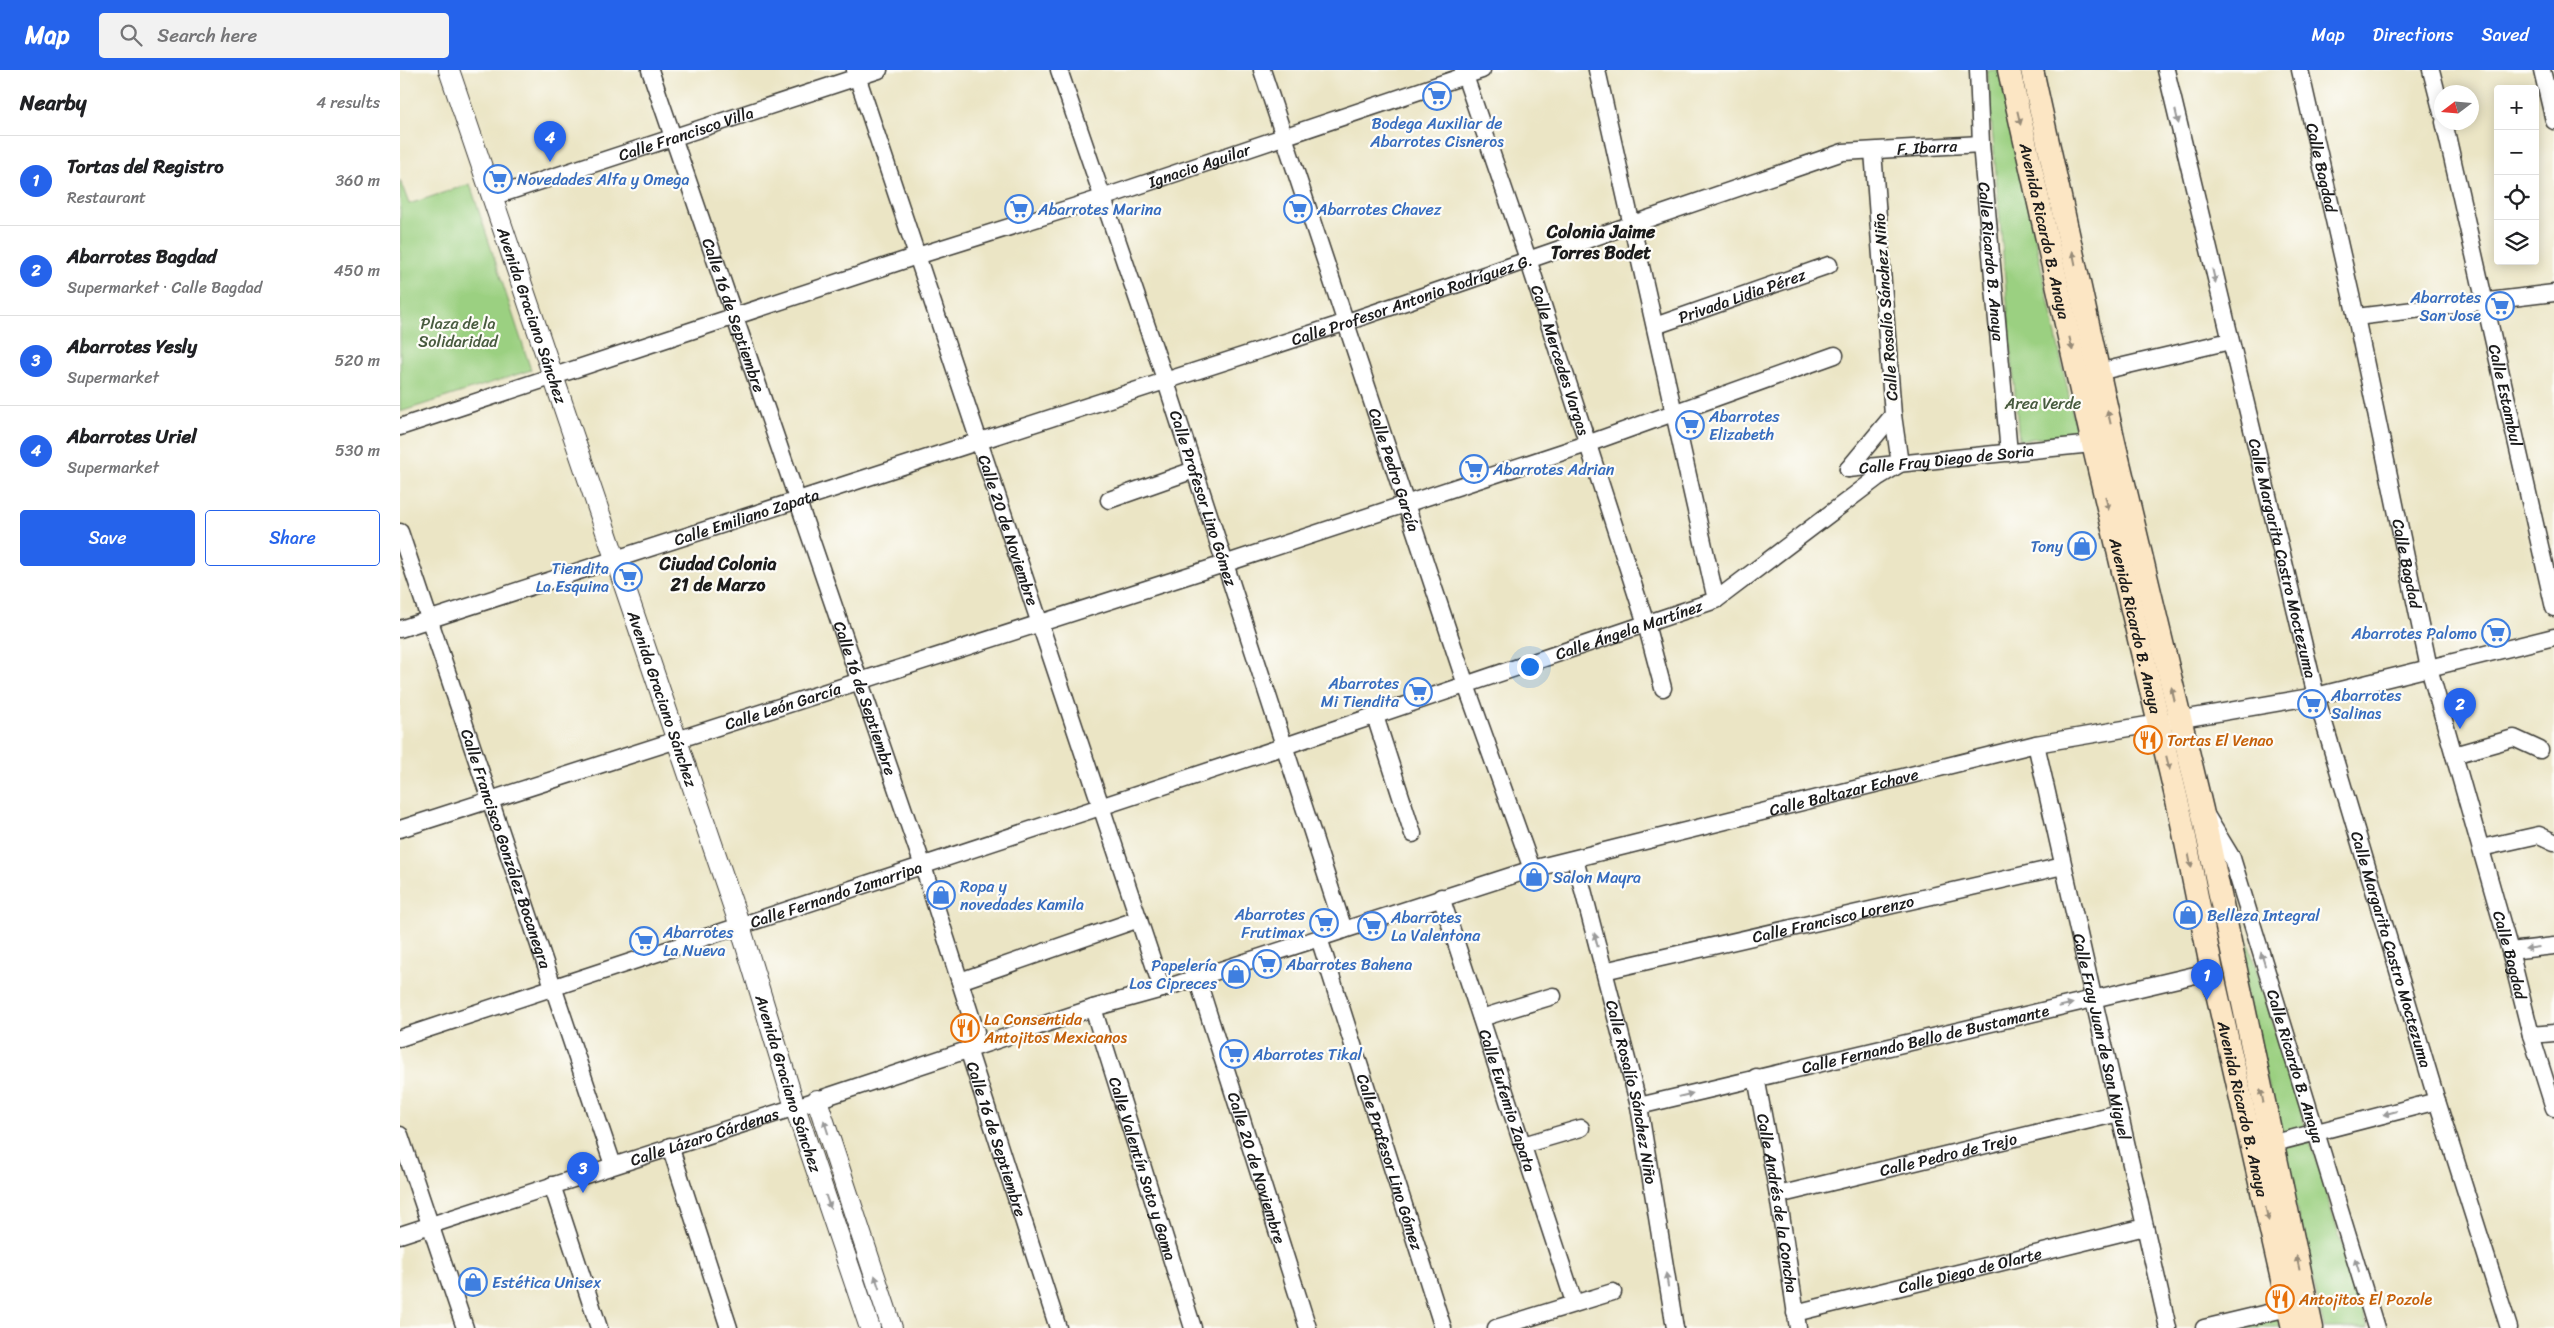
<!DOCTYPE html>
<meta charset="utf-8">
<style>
:root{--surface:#fff;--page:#f2f2f2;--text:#202124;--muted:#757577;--line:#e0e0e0;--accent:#2563eb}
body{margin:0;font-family:Sriracha,sans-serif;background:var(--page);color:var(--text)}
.controls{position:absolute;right:15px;top:15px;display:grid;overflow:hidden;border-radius:5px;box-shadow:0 2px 12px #0003}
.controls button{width:45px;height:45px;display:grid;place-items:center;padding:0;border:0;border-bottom:1px solid var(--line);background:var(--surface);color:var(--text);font:25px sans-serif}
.compass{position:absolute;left:2034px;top:15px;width:45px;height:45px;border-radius:50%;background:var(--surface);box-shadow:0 2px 12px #0003;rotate:254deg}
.you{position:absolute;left:1129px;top:596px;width:18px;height:18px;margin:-12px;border:4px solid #fff;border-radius:50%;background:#1a73e8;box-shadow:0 0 0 8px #1a73e833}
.badge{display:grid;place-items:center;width:32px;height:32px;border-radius:50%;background:var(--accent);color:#fff;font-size:16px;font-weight:700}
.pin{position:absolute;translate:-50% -41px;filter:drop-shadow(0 1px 2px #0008)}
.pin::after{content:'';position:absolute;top:26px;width:18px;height:15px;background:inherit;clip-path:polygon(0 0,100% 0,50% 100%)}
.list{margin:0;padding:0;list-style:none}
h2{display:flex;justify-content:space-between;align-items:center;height:65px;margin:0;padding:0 20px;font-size:21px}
h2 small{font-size:16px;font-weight:400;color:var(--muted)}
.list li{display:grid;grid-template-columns:32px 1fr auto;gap:15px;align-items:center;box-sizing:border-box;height:90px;padding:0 20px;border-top:1px solid var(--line)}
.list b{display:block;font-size:19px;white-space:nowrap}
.list p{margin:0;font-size:16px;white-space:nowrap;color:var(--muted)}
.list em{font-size:16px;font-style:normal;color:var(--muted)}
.actions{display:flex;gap:10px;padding:15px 20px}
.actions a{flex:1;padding:11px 0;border:1px solid var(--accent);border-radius:5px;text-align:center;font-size:18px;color:var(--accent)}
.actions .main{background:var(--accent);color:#fff}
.icon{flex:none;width:28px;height:28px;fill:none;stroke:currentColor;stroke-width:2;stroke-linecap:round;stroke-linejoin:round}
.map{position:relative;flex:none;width:2154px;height:1258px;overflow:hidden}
header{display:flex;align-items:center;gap:30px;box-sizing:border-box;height:70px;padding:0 25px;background:var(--accent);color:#fff}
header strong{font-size:24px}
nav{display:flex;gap:28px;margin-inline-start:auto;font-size:18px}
.search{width:350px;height:45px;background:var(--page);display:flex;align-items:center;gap:12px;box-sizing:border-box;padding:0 18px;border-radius:5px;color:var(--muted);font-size:19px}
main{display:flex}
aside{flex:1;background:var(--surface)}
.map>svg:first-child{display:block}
</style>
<header>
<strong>Map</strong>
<div class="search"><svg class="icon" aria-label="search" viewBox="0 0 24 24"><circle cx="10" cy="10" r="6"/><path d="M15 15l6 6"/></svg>Search here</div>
<nav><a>Map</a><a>Directions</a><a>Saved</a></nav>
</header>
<main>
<aside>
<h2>Nearby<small>4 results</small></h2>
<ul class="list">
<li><span class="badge">1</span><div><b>Tortas del Registro</b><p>Restaurant</p></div><em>360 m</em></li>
<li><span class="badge">2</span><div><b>Abarrotes Bagdad</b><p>Supermarket · Calle Bagdad</p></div><em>450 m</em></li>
<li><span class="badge">3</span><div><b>Abarrotes Yesly</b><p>Supermarket</p></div><em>520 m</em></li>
<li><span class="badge">4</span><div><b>Abarrotes Uriel</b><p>Supermarket</p></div><em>530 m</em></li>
</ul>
<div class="actions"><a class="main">Save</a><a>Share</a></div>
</aside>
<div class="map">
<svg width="2154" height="1258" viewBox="0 0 2154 1258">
<rect width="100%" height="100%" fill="#fdfcf7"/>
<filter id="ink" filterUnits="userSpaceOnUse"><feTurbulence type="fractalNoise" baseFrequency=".02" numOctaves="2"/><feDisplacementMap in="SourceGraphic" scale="10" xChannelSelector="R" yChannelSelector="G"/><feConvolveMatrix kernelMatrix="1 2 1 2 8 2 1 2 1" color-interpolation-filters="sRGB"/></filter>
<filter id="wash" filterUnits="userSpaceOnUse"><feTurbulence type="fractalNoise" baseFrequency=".0096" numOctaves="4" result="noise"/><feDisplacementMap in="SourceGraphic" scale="20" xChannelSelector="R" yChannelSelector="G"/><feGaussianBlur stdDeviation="1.12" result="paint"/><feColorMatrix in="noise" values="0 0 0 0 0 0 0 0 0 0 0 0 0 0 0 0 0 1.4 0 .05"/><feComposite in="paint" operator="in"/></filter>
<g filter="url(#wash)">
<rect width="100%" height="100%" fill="#ebe5c5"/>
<g fill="#9bd081" stroke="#5c764e">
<polygon points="1587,0 1599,0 1677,364 1619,370"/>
<polygon points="0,110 9,134 70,114 131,300 0,342"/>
<polygon points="1832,821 1968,1258 1924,1258 1823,823"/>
<polygon points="1878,1247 1880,1258 1831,1258"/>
</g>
</g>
<g filter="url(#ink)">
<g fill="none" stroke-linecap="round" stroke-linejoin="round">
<defs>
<g id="minor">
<path id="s1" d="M250 0 523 796 576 962 568 979 658 1258"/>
<path id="s2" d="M455 0 762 919"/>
<path id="s3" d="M659 0 766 312 944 860"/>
<path id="s4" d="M862 0 1066 615 1132 799"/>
<path id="s5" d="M1063 0 1128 189 1246 554 1263 618"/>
<polyline points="1197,0 1316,530"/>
<path id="s6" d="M1578 0 1581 74 1609 383"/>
<path id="s7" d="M1766 0 1916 626 2037 1031 2109 1258"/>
<path id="s8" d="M1900 0 1956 247 2029 598 2110 881 2131 965 2154 1038"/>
<polyline points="2031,0 2042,43"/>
<polyline points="2142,0 2154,51"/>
<path id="s9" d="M2044 52 2154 538"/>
<path id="s10" d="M92 127 479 0"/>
<polyline points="1956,247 2154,223"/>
<path id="s11" d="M1255 256 1429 195"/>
<polyline points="1698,302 1830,271"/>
<path id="s12" d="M0 357 517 186 702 128 1082 0"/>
<path id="s13" d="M1448 399 1702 373"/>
<polyline points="1448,399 1493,345"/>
<polyline points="709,430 794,400"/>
<path id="s14" d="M0 462 213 1095"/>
<path id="s15" d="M0 559 947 252 1443 82 1581 74"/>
<polyline points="975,646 1013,764"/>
<path id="s16" d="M1636 674 1768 1258"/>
<polyline points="2054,685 2114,668 2140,680"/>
<path id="s17" d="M1806 745 1832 788 1976 1258"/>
<path id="s18" d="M0 759 824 494 1187 374 1435 285"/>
<polyline points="2081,778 2139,765 2154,772"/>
<path id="s19" d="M1175 789 1239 1036 1275 1258"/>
<path id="s20" d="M1041 827 1174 1232"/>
<path id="s21" d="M919 868 1043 1258"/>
<polyline points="2110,881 2154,876"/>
<path id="s22" d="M1204 901 1663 796"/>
<path id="s23" d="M797 908 908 1258"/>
<polyline points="560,911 739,849"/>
<path id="s24" d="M693 938 793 1258"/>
<polyline points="1081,948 1153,926"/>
<polyline points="2131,965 2154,963"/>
<path id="s25" d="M0 968 885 676 1316 530 1477 408 1500 394 1493 345 1473 81"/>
<path id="s26" d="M1356 1007 1378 1125 1398 1258"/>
<path id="s27" d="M1239 1036 1812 901"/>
<polyline points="0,1065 65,1258"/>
<polyline points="1123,1075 1181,1058"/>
<polyline points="270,1076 329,1258"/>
<polyline points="1863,1076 2037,1031"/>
<polyline points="152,1115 199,1258"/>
<path id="s28" d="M1378 1125 1719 1043"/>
<path id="s29" d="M0 1165 417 1030 693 938 762 919 1132 799 1636 674 1916 626 2154 567"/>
<path id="s30" d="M1395 1243 1745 1157"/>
<polyline points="1096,1258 1213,1222"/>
<polyline points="1804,1258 1888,1238"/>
</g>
<g id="tertiary">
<path id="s31" d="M49 0 340 856 395 1037 470 1258"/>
<polyline points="417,1030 492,1258"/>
</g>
<g id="secondary">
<path id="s32" d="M1609 0 1693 374 1780 743 1812 901 1893 1258"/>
<polyline points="1632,0 1714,372 1802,740 1912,1258"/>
</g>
</defs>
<use href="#minor" stroke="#3b3a35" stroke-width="19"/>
<use href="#tertiary" stroke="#3b3a35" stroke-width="22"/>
<use href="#secondary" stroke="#3b3a35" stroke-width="25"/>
<use href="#minor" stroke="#fff" stroke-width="16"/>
<use href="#tertiary" stroke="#fff" stroke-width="20"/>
<use href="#secondary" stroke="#fce6c4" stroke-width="22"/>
</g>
<defs><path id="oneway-solid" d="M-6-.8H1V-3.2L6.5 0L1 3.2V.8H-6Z" transform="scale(1.25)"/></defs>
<g fill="#999">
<use href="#oneway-solid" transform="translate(1777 47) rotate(77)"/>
<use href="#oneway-solid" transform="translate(1814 206) rotate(77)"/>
<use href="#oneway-solid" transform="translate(1196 870) rotate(-104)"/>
<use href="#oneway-solid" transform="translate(2132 878) rotate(173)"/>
<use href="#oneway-solid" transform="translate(1863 889) rotate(-107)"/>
<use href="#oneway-solid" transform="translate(1666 935) rotate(-13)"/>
<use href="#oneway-solid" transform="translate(1286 1025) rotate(-14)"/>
<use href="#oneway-solid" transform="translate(1990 1043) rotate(165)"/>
<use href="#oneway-solid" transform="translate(426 1057) rotate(-108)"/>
<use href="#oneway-solid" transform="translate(428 1132) rotate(71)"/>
<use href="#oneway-solid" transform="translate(1957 1195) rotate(-107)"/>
<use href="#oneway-solid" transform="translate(1267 1210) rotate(-99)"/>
<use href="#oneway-solid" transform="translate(477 1212) rotate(-108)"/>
</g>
<g fill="#978b78">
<use href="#oneway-solid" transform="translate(1619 48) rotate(77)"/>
<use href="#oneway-solid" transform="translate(1674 188) rotate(-102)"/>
<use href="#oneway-solid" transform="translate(1671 274) rotate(77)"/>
<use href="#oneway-solid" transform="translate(1709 347) rotate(-103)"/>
<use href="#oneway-solid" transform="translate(1707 433) rotate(77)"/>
<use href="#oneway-solid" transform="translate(1773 624) rotate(-103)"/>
<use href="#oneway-solid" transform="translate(1768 693) rotate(76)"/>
<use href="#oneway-solid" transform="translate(1790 791) rotate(79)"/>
<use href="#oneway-solid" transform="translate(1862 1026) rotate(-102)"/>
<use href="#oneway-solid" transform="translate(1867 1144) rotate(77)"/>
<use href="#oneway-solid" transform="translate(1898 1193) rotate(-102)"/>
</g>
</g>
<defs>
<symbol id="supermarket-ring" viewBox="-11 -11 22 22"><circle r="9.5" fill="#fdfcf7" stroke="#3f7fe0" stroke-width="1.5"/><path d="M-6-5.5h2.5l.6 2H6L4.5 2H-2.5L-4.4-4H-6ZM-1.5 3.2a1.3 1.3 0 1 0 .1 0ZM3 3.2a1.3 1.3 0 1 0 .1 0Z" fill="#3f7fe0"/></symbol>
<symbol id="shop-ring" viewBox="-11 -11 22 22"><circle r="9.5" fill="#fdfcf7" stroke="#3f7fe0" stroke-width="1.5"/><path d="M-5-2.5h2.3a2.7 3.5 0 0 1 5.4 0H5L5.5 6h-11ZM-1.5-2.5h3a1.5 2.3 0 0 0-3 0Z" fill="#3f7fe0"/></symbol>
<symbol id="restaurant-ring" viewBox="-11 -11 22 22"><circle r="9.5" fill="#fdfcf7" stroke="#e8710a" stroke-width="1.5"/><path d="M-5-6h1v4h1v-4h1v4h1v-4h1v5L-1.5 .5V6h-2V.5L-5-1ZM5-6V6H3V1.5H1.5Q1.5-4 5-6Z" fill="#e8710a"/></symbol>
</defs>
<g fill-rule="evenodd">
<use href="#supermarket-ring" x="1021" y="10" width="32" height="32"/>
<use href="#supermarket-ring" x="82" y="93" width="32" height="32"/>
<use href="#supermarket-ring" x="603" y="123" width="32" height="32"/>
<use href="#supermarket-ring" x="882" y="123" width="32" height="32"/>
<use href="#supermarket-ring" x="2084" y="220" width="32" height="32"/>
<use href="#supermarket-ring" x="1274" y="339" width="32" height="32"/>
<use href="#supermarket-ring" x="1058" y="383" width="32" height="32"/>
<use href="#shop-ring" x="1666" y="460" width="32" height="32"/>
<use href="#supermarket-ring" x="212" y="491" width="32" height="32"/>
<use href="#supermarket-ring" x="2080" y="547" width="32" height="32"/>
<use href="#supermarket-ring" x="1002" y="606" width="32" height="32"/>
<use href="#supermarket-ring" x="1896" y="618" width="32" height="32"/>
<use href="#restaurant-ring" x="1732" y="654" width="32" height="32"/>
<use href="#shop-ring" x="1118" y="791" width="32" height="32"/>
<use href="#shop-ring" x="525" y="809" width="32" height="32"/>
<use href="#shop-ring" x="1772" y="829" width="32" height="32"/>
<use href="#supermarket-ring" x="908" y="837" width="32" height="32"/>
<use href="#supermarket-ring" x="956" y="840" width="32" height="32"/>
<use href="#supermarket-ring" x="228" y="855" width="32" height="32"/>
<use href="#supermarket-ring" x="851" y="878" width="32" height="32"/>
<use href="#shop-ring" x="820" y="888" width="32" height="32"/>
<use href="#restaurant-ring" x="549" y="942" width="32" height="32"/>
<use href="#supermarket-ring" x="818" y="968" width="32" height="32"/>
<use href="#shop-ring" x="57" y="1196" width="32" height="32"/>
<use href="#restaurant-ring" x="1864" y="1213" width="32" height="32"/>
</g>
<g text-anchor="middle" stroke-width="4.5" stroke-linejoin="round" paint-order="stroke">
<g font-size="16" fill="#366cbe" stroke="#fdfcf7" text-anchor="start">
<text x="1037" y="59" text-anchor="middle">Bodega Auxiliar de<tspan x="1037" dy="18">Abarrotes Cisneros</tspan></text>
<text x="117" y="115">Novedades Alfa y Omega</text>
<text x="638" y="145">Abarrotes Marina</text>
<text x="917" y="145">Abarrotes Chavez</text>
<text x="2081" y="233" text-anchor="end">Abarrotes<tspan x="2081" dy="18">San Jose</tspan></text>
<text x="1309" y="352">Abarrotes<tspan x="1309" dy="18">Elizabeth</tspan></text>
<text x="1093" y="405">Abarrotes Adrian</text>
<text x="1663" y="482" text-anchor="end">Tony</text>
<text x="209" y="504" text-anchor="end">Tiendita<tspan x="209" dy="18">La Esquina</tspan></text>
<text x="2077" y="569" text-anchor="end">Abarrotes Palomo</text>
<text x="999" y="619" text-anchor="end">Abarrotes<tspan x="999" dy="18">Mi Tiendita</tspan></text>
<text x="1931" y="631">Abarrotes<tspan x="1931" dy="18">Salinas</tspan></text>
<text x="1153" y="813">Salon Mayra</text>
<text x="560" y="822">Ropa y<tspan x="560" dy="18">novedades Kamila</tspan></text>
<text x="905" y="850" text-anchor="end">Abarrotes<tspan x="905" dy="18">Frutimax</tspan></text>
<text x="1807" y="851">Belleza Integral</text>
<text x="991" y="853">Abarrotes<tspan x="991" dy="18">La Valentona</tspan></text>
<text x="263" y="868">Abarrotes<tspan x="263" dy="18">La Nueva</tspan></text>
<text x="886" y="900">Abarrotes Bahena</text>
<text x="817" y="901" text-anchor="end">Papelería<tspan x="817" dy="18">Los Cipreces</tspan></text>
<text x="853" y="990">Abarrotes Tikal</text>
<text x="92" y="1218">Estética Unisex</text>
</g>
<g font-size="16" fill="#1c1c1c" stroke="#fdfcf7">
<text dy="6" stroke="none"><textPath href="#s10" startOffset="204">Calle Francisco Villa</textPath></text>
<text dy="6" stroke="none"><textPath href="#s15" startOffset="1604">F. Ibarra</textPath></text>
<text dy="6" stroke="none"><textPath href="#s12" startOffset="841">Ignacio Aguilar</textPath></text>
<text dy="6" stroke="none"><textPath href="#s8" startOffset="100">Calle Bagdad</textPath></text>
<text dy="6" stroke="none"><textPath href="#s32" startOffset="165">Avenida Ricardo B. Anaya</textPath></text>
<text dy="6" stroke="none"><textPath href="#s6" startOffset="192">Calle Ricardo B. Anaya</textPath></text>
<text dy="6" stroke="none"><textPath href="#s11" startOffset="92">Privada Lidia Pérez</textPath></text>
<text dy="6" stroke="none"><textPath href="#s15" startOffset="1064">Calle Profesor Antonio Rodríguez G.</textPath></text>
<text transform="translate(1485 237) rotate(-94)" y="6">Calle Rosalío Sánchez Niño</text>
<text dy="6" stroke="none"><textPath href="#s31" startOffset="259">Avenida Graciano Sánchez</textPath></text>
<text dy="6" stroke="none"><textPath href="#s1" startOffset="259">Calle 16 de Septiembre</textPath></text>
<text dy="6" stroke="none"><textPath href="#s5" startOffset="306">Calle Mercedes Vargas</textPath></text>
<text dy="6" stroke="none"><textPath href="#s9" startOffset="280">Calle Estambul</textPath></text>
<text dy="6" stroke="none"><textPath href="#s13" startOffset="99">Calle Fray Diego de Soria</textPath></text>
<text dy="6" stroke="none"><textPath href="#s4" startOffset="421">Calle Pedro García</textPath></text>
<text dy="6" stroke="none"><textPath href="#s3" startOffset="452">Calle Profesor Lino Gómez</textPath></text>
<text dy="6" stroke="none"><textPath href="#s15" startOffset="364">Calle Emiliano Zapata</textPath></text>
<text dy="6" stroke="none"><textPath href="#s2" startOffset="485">Calle 20 de Noviembre</textPath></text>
<text dy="6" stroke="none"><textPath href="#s7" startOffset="502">Calle Margarita Castro Moctezuma</textPath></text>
<text dy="6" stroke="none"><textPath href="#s8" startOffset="505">Calle Bagdad</textPath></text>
<text dy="6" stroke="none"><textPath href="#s32" startOffset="570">Avenida Ricardo B. Anaya</textPath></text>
<text dy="6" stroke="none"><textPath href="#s25" startOffset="1295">Calle Ángela Martínez</textPath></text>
<text dy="6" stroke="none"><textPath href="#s31" startOffset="664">Avenida Graciano Sánchez</textPath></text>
<text dy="6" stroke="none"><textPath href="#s1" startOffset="664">Calle 16 de Septiembre</textPath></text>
<text dy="6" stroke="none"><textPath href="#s18" startOffset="402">Calle León García</textPath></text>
<text dy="6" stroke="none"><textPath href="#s29" startOffset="1511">Calle Baltazar Echave</textPath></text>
<text dy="6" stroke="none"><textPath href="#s14" startOffset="334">Calle Francisco González Bocanegra</textPath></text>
<text dy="6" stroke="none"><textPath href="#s25" startOffset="459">Calle Fernando Zamarripa</textPath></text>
<text dy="6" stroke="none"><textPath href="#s22" startOffset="235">Calle Francisco Lorenzo</textPath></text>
<text dy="6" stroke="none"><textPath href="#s7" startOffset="908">Calle Margarita Castro Moctezuma</textPath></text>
<text dy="6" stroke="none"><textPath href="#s8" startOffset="910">Calle Bagdad</textPath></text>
<text dy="6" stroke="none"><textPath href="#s16" startOffset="300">Calle Fray Juan de San Miguel</textPath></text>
<text dy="6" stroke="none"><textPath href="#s27" startOffset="294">Calle Fernando Bello de Bustamante</textPath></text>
<text dy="6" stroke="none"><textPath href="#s17" startOffset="268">Calle Ricardo B. Anaya</textPath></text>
<text dy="6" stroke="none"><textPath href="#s31" startOffset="1069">Avenida Graciano Sánchez</textPath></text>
<text dy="6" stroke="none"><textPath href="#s19" startOffset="240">Calle Rosalío Sánchez Niño</textPath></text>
<text dy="6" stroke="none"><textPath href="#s20" startOffset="214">Calle Eufemio Zapata</textPath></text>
<text dy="6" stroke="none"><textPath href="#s32" startOffset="1065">Avenida Ricardo B. Anaya</textPath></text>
<text dy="6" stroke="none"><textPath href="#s29" startOffset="320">Calle Lázaro Cárdenas</textPath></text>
<text dy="6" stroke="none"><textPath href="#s1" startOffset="1129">Calle 16 de Septiembre</textPath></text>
<text dy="6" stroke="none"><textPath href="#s28" startOffset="175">Calle Pedro de Trejo</textPath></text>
<text dy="6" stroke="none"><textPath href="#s21" startOffset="235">Calle Profesor Lino Gómez</textPath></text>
<text dy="6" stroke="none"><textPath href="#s23" startOffset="199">Calle 20 de Noviembre</textPath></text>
<text dy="6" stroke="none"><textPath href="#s24" startOffset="168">Calle Valentín Soto y Gama</textPath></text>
<text dy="6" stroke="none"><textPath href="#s26" startOffset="128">Calle Andrés de la Concha</textPath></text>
<text dy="6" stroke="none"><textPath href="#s30" startOffset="180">Calle Diego de Olarte</textPath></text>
</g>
<g font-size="16" fill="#485b3f" stroke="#fdfcf7">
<text x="58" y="259">Plaza de la<tspan x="58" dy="18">Solidaridad</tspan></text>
<text x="1643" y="339">Area Verde</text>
</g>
<g font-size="16" fill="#c56008" stroke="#fdfcf7" text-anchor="start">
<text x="1767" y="676">Tortas El Venao</text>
<text x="584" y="955">La Consentida<tspan x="584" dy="18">Antojitos Mexicanos</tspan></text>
<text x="1899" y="1235">Antojitos El Pozole</text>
</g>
<g font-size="18" font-weight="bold" fill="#1c1c1c" stroke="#fdfcf7">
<text x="1201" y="168">Colonia Jaime<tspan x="1201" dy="21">Torres Bodet</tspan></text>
<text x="318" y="500">Ciudad Colonia<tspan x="318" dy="21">21 de Marzo</tspan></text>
</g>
</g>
</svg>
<div class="controls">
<button>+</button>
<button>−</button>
<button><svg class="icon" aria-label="locate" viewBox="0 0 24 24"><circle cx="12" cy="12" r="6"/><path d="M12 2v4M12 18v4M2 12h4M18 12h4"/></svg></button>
<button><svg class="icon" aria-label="layers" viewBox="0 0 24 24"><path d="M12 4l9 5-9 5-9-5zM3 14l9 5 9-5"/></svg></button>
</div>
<svg class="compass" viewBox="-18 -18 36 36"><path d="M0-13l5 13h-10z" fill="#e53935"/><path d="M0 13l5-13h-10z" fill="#757577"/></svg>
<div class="you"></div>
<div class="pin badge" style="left:1807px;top:930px">1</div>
<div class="pin badge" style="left:2060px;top:659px">2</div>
<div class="pin badge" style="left:183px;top:1123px">3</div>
<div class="pin badge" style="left:150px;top:92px">4</div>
</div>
</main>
